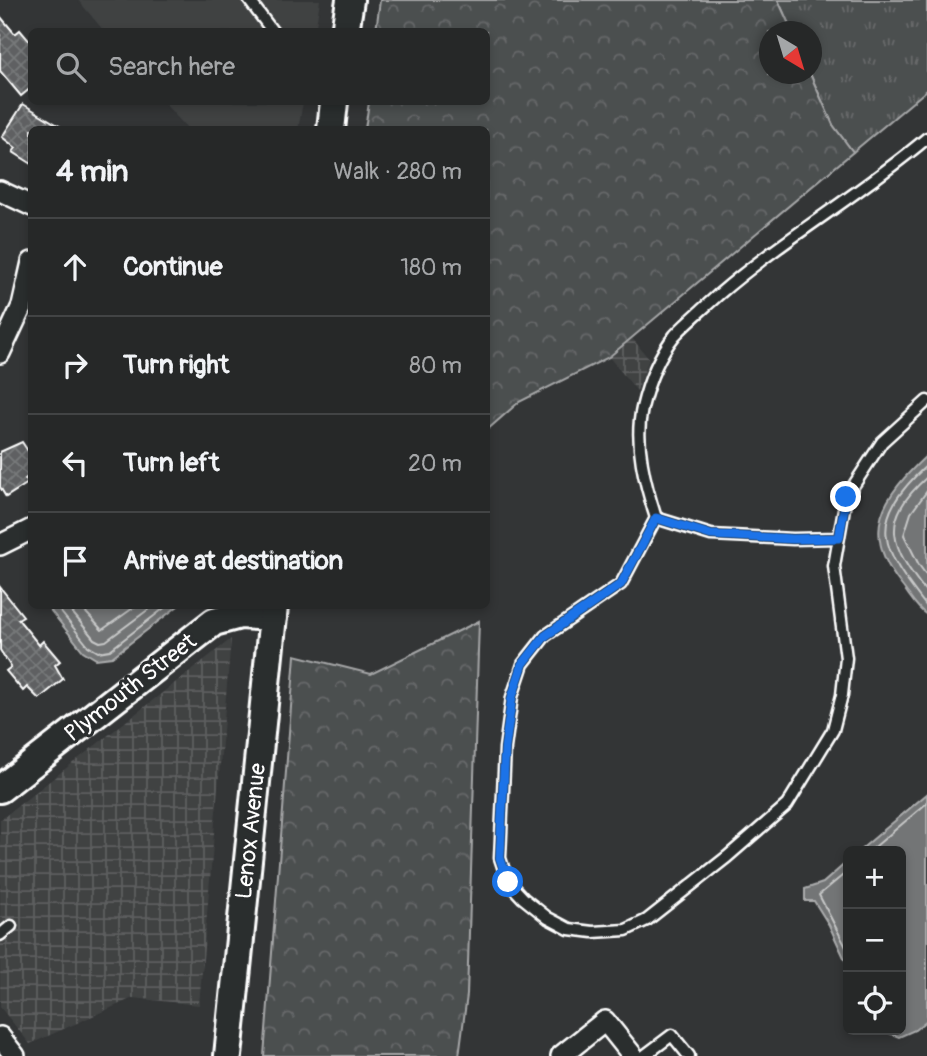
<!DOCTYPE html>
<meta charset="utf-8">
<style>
:root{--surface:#262828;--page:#323434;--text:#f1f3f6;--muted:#a4a6a8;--line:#424445}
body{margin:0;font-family:Pangolin,sans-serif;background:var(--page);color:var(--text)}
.controls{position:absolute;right:21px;bottom:21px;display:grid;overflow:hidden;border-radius:10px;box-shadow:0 4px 10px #0003}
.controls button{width:63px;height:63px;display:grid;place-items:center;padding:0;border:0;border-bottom:2px solid var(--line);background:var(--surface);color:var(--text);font:35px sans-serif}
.compass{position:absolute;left:759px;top:21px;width:63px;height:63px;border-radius:50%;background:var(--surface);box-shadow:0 4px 10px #0003;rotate:142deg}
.stop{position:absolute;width:21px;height:21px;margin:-16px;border:5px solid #1a73e8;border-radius:50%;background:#fff}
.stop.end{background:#1a73e8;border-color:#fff;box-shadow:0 2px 7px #0008}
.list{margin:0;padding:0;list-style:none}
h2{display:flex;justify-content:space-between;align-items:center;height:91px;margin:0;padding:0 28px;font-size:30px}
h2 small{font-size:23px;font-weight:400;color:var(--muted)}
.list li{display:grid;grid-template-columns:46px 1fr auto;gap:21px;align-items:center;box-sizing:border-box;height:98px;padding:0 28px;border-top:2px solid var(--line)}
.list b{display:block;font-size:26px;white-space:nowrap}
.list em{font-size:23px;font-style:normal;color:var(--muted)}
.icon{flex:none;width:38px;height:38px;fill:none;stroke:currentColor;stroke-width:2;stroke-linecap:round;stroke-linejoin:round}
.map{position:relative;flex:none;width:927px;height:1056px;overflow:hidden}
.search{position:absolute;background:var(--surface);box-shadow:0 4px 10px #0003;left:28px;top:28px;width:462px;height:77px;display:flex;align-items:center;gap:18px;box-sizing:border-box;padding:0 24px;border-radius:10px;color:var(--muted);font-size:26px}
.panel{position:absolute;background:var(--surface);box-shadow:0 4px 10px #0003;left:28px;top:126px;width:462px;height:483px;border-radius:10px}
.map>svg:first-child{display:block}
</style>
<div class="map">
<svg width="927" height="1056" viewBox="0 0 927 1056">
<defs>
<pattern id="industrial-grid" width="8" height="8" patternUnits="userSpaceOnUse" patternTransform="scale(1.75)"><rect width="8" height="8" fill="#404243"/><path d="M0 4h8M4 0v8" fill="none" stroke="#5d5e5f"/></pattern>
<pattern id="grass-tufts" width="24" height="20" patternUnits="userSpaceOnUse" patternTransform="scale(1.75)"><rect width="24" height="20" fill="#4c4f50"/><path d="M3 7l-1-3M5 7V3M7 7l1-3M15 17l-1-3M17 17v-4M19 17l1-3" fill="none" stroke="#67696a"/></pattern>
<pattern id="forest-crowns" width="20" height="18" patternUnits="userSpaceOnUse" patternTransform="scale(1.75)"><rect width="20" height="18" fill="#4c4f50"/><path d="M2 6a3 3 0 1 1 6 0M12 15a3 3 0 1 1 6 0" fill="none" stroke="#67696a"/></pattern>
<pattern id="building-cross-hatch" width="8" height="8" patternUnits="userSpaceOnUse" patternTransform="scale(1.75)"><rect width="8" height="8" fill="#5f6162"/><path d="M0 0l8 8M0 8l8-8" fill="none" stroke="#77797a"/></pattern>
</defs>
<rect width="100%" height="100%" fill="#333536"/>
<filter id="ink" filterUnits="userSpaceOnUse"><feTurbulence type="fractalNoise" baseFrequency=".0143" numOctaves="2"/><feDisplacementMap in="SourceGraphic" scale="14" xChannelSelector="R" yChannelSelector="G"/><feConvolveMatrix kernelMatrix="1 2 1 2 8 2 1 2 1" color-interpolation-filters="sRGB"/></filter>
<g filter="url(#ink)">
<g fill="#404243">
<polygon points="78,0 320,0 315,32 104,31"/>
<polygon points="163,102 303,102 298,130 188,129"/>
</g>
<g fill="url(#industrial-grid)">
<polygon points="632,338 649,359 637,391 609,357"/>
<polygon points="231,639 199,1005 133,998 30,1044 0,1007 0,820"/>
</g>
<polygon fill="url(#grass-tufts)" stroke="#a6a7a8" stroke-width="2" points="778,0 927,0 927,90 853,152 833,125 810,74 811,32 792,31"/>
<g fill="url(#forest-crowns)" stroke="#a6a7a8" stroke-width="2">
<polygon points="380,0 778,0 792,31 769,32 769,74 810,74 833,125 853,152 609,357 519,402 487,430 486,130 365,129 369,102 486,102 486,32 376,31"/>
<polygon points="479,621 467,995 459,1056 264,1056 295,655 371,674"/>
</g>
<g fill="#737576" stroke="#abacad" stroke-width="2">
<path d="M927 455V615C917 609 910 596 902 586 859 532 882 497 927 455Z"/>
<polygon points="47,606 178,606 112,657 96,659 83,651"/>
<polygon points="927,794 927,1020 915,1030 899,1037 881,1030 901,1030 901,851 859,851"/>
<polygon points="848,861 848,975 847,964 829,925 814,901 805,901 805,889 823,883"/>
</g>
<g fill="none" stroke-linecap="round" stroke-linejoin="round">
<g stroke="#c7c8c8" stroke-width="2">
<path d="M927 465C865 522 881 548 927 607"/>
<path d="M927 477C878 521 891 547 927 593"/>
<polyline points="927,491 911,513 904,535 919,565 927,576"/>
<polyline points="56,606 88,646 98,652 110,650 167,606"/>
<polyline points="67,606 94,639 100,642 106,641 153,606"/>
<polyline points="80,606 102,630 136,606"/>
<polyline points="870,851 927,803"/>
<polyline points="848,871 819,895 848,951"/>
</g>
</g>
<g fill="url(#building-cross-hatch)" stroke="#fff" stroke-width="2">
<polygon points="0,16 15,34 20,30 32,44 32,87 21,96 0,71"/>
<polygon points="23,104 66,130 32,130 32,164 13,152 16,148 2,137"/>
<polygon points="22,442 32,457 32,474 25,479 28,483 6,497 0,487 0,452"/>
<polygon points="0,587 23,616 18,619 39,645 43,641 60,661 55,665 63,679 39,699 27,687 23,691 6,671 11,667 0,650"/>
</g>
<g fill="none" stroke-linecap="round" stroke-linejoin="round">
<defs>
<g id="lane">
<polyline points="249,0 273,32"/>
<path d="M656 518C645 484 634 443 642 408 648 383 659 355 675 335 688 321 704 308 718 295 784 238 861 194 927 138"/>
<polyline points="839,538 793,539 711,535 656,518 621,584 545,636 523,664 512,697 505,748 500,858 508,882 523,898 548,918 569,929 593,932 626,930 647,920 727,857 787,805 833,730 842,695 846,658 834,566 846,497 882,442 927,401"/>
<polyline points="0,935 11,926"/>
<polyline points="644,1056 672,1035 689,1056"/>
</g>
<g id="street">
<polyline points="0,191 32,206"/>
<polyline points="0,353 22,306 32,262"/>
<polyline points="0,545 32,529"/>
<polyline points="0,1037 15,1056"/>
<polyline points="561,1056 605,1021 633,1056"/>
</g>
<g id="secondary">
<polyline points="345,32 350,0"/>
<polyline points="331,130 334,102"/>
<polyline points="0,789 214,622 240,615 273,617"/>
<polyline points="228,1056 274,606"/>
</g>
</defs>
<use href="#lane" stroke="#fff" stroke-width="15"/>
<use href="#street" stroke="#fff" stroke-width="24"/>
<use href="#secondary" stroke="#fff" stroke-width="32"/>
<use href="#lane" stroke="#2a2d2e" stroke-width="10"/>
<use href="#street" stroke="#2a2d2e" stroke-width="19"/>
<use href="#secondary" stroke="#2a2d2e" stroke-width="26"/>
</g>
</g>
<g fill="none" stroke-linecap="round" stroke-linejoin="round" filter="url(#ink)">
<polyline stroke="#1a73e8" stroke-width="9" points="508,882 500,858 505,748 512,697 523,664 545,636 621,584 656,518 711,535 793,539 839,538 846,497"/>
</g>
<g text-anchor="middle" stroke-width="6" stroke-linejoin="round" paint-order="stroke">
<g font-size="23" fill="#fff" stroke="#2a2d2e">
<text transform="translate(130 687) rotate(-38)" y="8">Plymouth Street</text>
<text transform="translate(250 831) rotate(-84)" y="8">Lenox Avenue</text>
</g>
</g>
</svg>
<div class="controls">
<button>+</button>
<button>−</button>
<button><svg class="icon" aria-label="locate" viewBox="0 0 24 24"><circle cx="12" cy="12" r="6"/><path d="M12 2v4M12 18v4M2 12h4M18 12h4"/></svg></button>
</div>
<svg class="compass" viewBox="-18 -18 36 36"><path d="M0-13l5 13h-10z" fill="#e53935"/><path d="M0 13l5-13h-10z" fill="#a4a6a8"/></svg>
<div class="stop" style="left:508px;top:882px"></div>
<div class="stop end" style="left:846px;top:497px"></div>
<div class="search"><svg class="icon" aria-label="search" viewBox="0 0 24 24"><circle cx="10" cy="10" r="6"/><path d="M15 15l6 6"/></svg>Search here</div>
<section class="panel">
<h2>4 min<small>Walk · 280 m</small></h2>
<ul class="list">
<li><svg class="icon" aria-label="ahead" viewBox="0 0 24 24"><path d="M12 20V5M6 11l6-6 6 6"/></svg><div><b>Continue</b></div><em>180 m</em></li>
<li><svg class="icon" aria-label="right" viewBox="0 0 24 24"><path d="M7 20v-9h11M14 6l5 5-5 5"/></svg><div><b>Turn right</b></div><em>80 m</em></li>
<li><svg class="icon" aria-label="left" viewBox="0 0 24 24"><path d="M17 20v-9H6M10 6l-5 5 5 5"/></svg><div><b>Turn left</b></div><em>20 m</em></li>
<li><svg class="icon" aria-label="arrive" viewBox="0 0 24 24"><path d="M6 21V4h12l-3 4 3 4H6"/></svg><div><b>Arrive at destination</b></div></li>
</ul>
</section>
</div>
